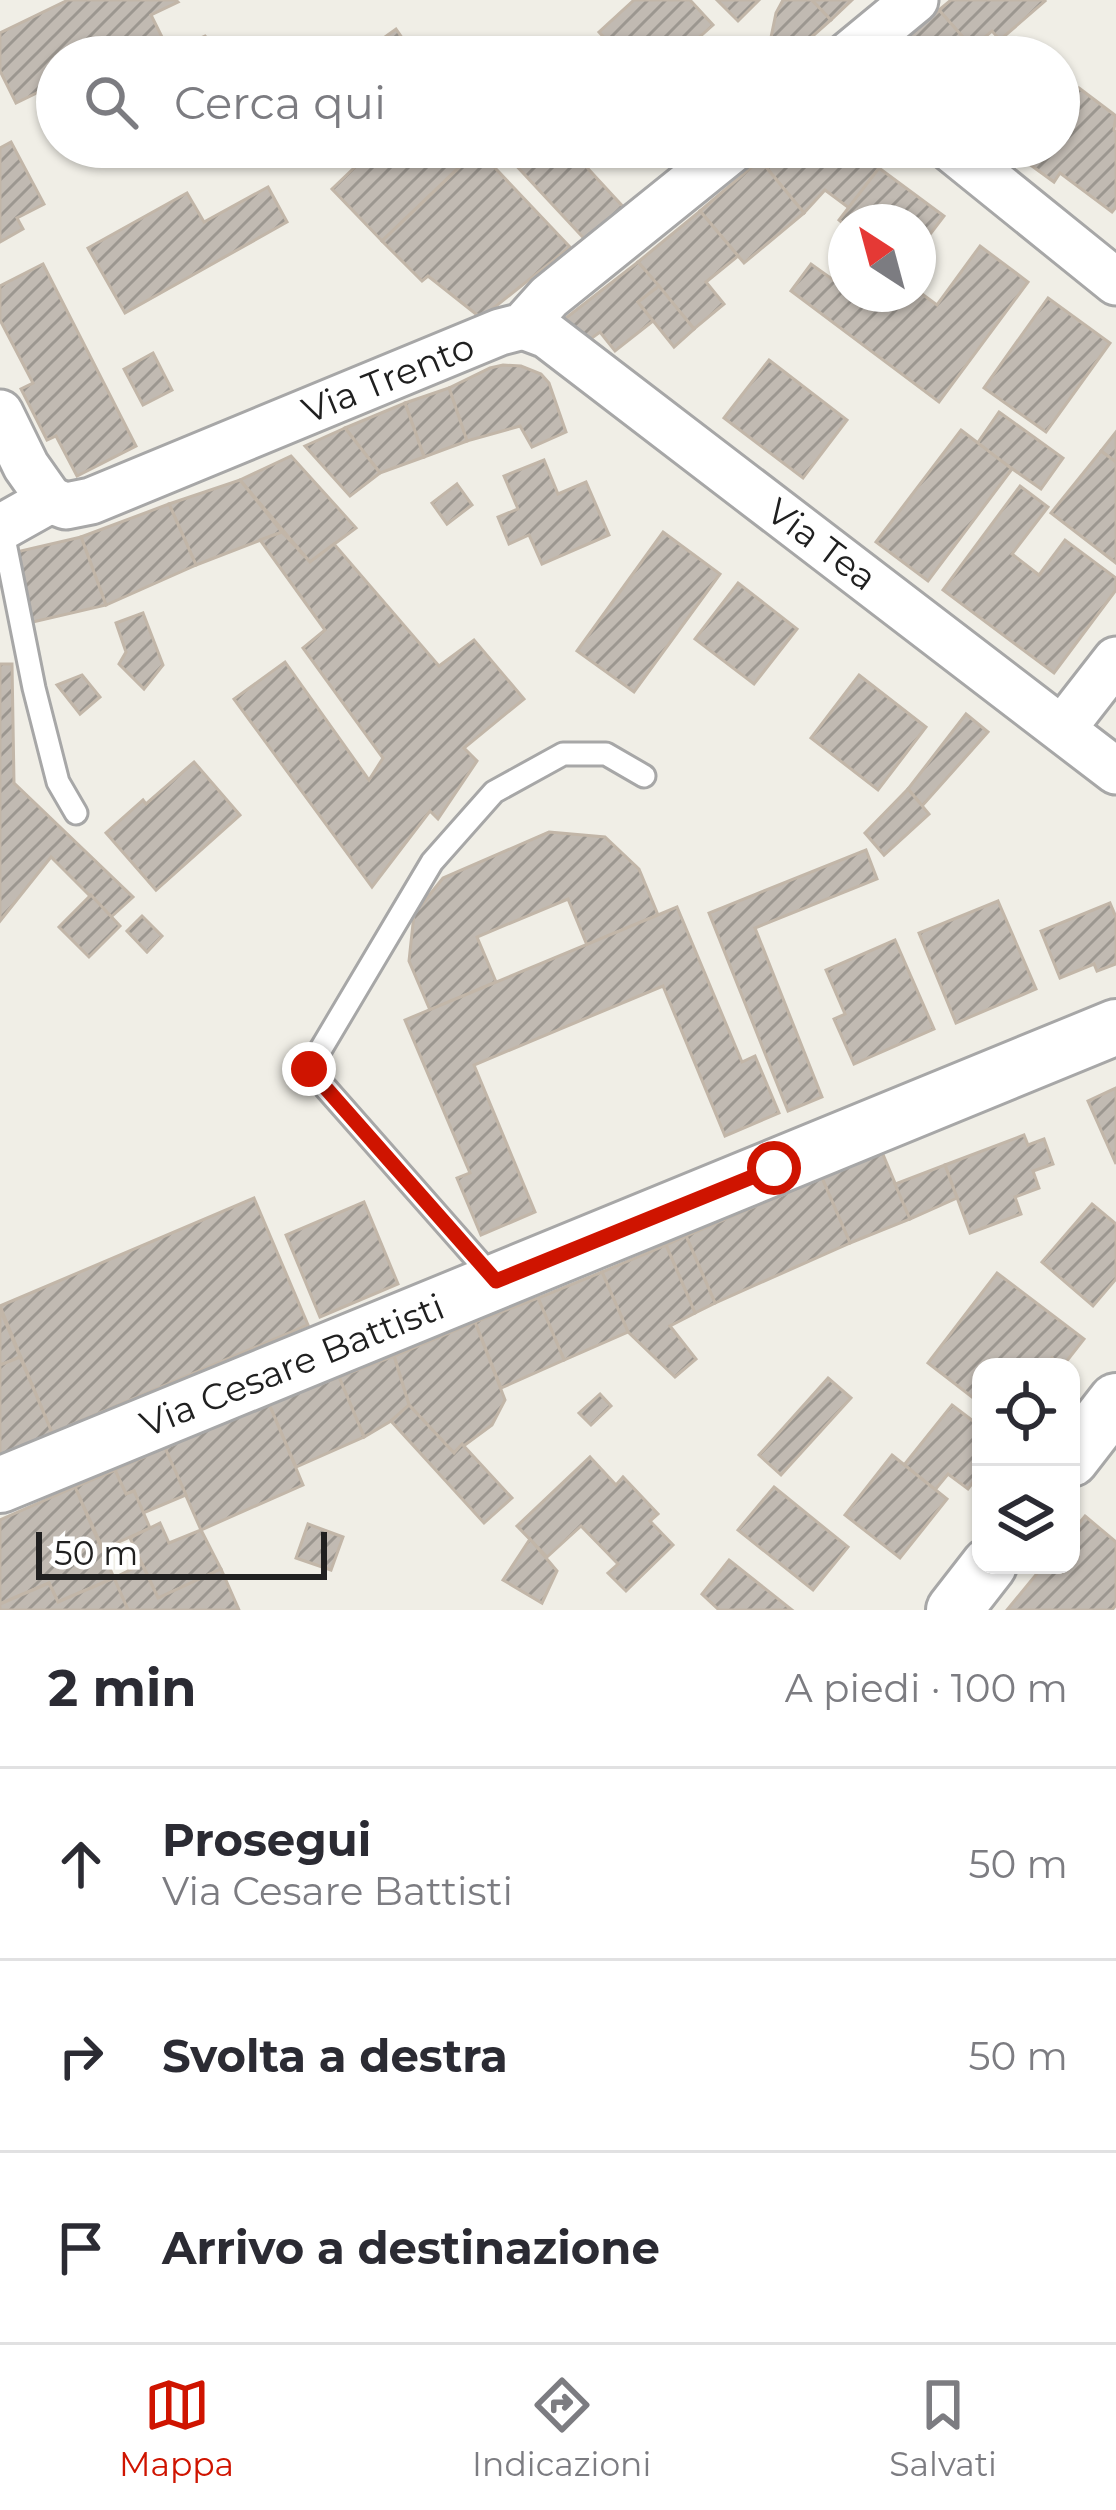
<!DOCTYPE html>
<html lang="it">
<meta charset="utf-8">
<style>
:root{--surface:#fff;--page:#f2f2f3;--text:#2b2b33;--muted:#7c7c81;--line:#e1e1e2;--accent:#cf1400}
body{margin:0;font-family:Montserrat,sans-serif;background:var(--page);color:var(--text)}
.controls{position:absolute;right:36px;bottom:36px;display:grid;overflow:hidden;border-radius:24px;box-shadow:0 3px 9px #0004}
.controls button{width:108px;height:108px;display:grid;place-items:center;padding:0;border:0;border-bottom:3px solid var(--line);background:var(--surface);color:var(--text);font:60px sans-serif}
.compass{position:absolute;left:828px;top:204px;width:108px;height:108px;border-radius:50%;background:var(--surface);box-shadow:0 3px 9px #0004;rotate:324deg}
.scale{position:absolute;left:36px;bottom:30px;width:291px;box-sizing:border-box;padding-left:12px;border:6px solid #202020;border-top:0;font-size:33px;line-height:42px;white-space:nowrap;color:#202020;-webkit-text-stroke:9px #fff;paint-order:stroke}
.stop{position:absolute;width:36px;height:36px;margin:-27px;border:9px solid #cf1400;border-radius:50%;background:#fff}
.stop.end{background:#cf1400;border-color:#fff;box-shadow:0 3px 12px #0008}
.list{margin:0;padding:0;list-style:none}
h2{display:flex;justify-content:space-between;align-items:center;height:156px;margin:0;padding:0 48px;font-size:51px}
h2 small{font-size:39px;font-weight:400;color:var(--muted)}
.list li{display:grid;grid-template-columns:78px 1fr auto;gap:36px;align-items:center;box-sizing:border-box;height:192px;padding:0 48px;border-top:3px solid var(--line)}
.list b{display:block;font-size:45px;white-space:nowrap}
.list p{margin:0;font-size:39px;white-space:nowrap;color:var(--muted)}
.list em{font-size:39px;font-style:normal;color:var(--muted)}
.icon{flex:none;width:66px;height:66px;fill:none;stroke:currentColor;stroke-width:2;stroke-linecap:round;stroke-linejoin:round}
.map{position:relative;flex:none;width:1116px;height:1610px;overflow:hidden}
.search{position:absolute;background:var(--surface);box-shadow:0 3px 9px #0004;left:36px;right:36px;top:36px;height:132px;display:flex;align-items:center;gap:30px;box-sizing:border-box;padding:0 42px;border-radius:66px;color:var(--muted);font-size:45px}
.sheet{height:732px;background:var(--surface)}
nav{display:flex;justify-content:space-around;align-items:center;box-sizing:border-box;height:168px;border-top:3px solid var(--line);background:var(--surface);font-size:33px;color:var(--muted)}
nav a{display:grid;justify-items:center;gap:6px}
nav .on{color:var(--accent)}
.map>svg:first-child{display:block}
</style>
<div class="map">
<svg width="1116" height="1610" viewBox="0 0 1116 1610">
<defs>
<pattern id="building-hatch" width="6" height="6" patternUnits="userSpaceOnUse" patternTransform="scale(3)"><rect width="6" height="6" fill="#c1bab2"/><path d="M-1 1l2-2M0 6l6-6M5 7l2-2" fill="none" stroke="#9c9790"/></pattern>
</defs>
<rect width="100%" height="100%" fill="#f0eee6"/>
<g fill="url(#building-hatch)" stroke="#c2b6a8" stroke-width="3">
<polygon points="68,0 176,0 178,2 151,15 170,53 162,57 57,57 57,83 16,103 0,71 0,33"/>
<polygon points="634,0 690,0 713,25 677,57 669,54 666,57 622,57 599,32"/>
<polygon points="717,0 759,0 738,21"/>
<polygon points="783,0 812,0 831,20 789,57 774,57 768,52 776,13"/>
<polygon points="812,0 852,0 831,20"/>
<polygon points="951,0 1044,0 1045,1 1000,40 992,31 972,48 939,10"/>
<polygon points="939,10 962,36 936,57 883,57"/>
<polygon points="396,29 412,52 404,57 384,57 375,44"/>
<polygon points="205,36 222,57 183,57 178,48"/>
<polygon points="761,44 774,57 747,57"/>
<polygon points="1079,88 1116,116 1114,130 1116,132 1116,207 1112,212 1060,173 1054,182 1006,147 1059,147 1059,103 1065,107"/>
<polygon points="11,142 44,204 17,218 23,229 0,242 0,148"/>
<polygon points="202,147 233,147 211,159"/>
<polygon points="376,147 480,147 382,241 332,189"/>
<polygon points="499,147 568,147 627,211 590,245"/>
<polygon points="775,147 854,147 879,168 849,208 825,190 804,213 760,160"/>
<polygon points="478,150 570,247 481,318 428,276 422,281 382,241"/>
<polygon points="760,160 804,213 744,263 700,211"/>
<polygon points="879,168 944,216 918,250 918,222 846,222 846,226 839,220"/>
<polygon points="268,187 287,222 125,313 88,248 187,193 204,222"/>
<polygon points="700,211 738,256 706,282 724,304 694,329 638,262"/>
<polygon points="980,246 1028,282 939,402 791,291 811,264 846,289 846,294 852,294 863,302 869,294 893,294 900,299 903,294 918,294 918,291 937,305"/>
<polygon points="638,262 659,286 638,302 653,321 615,351 600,332 581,346 562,321"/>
<polygon points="43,264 136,446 77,476 56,436 47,440 21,389 33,383 0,320 0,286"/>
<polygon points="659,286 694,329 674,347 638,302"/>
<polygon points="1048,298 1110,343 1046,432 984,388"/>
<polygon points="153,353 172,390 143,405 124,369"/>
<polygon points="769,360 847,420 803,478 724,418"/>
<polygon points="503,365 521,366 541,374 549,383 566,432 532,447 520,426 467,441 449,388 490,368"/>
<polygon points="449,388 467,441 424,457 405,403"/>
<polygon points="405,403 424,457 380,473 345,428"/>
<polygon points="999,412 1063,458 1041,489 977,444"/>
<polygon points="345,428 380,473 350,496 305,446"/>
<polygon points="961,430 1012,469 928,581 876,542"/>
<polygon points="1116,432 1116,462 1101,451"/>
<polygon points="1101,451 1116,462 1116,563 1051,513"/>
<polygon points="291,456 356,528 310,562 240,480"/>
<polygon points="544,460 558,494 586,482 609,535 542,564 529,535 509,544 498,517 518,509 504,476"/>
<polygon points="240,480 282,532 196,565 169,504"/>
<polygon points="457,484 472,505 447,524 432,503"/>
<polygon points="1020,486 1048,507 1012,554 1039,575 1065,540 1116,578 1116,590 1054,673 943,590"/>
<polygon points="169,504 196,565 106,605 81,537"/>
<polygon points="282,532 310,562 334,544 439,666 474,640 524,699 464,748 477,761 438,819 430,811 372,887 234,699 285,662 369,780 383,758 303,648 325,630 260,540"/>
<polygon points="663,532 720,574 634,692 577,651"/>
<polygon points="81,537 106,605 33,622 16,552"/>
<polygon points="738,583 797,629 754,684 695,639"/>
<polygon points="143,613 163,665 144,689 119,664 126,652 116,623"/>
<polygon points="0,664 12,664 14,783 133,897 111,917 51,857 0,921"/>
<polygon points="82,675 100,697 80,714 57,685"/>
<polygon points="859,675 926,727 878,790 811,738"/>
<polygon points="966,714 988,732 922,806 908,789"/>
<polygon points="194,762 240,815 156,890 106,833 143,800 146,804"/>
<polygon points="908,789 929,814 884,855 865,833"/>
<polygon points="549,832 605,837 639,869 658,915 587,945 568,899 477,937 496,982 430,1010 409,961 414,914 443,878"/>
<polygon points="866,850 877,879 755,928 822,1097 788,1111 709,913"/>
<polygon points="91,895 120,926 89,957 59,927"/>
<polygon points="998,901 1036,989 956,1023 919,933"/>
<polygon points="1110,903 1116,917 1116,964 1097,971 1094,964 1060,978 1041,931"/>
<polygon points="677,907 742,1062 755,1056 779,1113 725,1136 663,986 474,1065 535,1212 481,1235 457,1178 470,1173 405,1020"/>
<polygon points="142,916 162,936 147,952 127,931"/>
<polygon points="895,940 934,1029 854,1064 834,1019 845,1014 826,970"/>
<polygon points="1116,1088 1116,1164 1088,1101"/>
<polygon points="1024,1135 1028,1145 1044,1139 1053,1164 1033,1171 1039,1188 1015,1197 1021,1214 970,1233 945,1165"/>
<polygon points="882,1152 910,1219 850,1243 822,1178"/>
<polygon points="945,1165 957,1198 910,1219 895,1184"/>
<polygon points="822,1178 850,1243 715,1303 686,1236"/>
<polygon points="254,1198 308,1325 52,1433 0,1306"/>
<polygon points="364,1202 398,1284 320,1317 286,1235"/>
<polygon points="1092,1204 1116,1224 1116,1279 1093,1306 1042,1262"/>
<polygon points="686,1236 715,1303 695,1313 666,1245"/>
<polygon points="666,1245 695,1313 670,1326 696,1359 675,1377 628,1332 602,1272"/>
<polygon points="602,1272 628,1332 564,1360 538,1298"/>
<polygon points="997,1273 1084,1339 1062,1367 1052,1358 1045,1367 981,1367 981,1404 928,1363"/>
<polygon points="538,1298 564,1360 501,1388 475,1322"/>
<polygon points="0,1309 20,1357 0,1365"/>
<polygon points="475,1322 505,1400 492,1425 454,1453 409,1405 394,1356"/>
<polygon points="394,1356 409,1405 391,1421 364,1437 339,1377"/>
<polygon points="20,1357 52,1433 0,1456 0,1365"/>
<polygon points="339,1377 364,1437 296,1467 269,1404"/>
<polygon points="828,1378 851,1398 781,1475 759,1455"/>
<polygon points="600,1394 611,1406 591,1425 579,1413"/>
<polygon points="269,1404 303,1485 201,1530 165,1448"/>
<polygon points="409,1405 454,1453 462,1444 512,1498 484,1523 391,1421"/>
<polygon points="952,1405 981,1427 981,1472 968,1489 948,1474 935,1490 904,1465"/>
<polygon points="165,1448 186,1495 143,1513 134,1491 126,1494 115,1470"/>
<polygon points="892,1455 947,1499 900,1558 845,1515"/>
<polygon points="590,1457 616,1485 623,1477 658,1514 650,1521 673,1545 626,1591 608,1573 618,1564 581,1526 547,1557 517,1526"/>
<polygon points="115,1470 126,1494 134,1491 150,1528 103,1549 75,1487"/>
<polygon points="75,1487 114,1578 58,1602 49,1583 0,1604 0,1520"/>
<polygon points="774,1487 848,1547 813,1590 738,1530"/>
<polygon points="1085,1516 1116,1542 1116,1605 1112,1610 1007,1610 1044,1565 1071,1565 1071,1533"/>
<polygon points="160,1523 169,1543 201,1530 221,1569 158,1598 130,1538"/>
<polygon points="308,1524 343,1537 331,1570 296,1558"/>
<polygon points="530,1539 557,1571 542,1603 503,1580"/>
<polygon points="729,1560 792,1610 719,1610 702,1594"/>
<polygon points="142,1564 158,1598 221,1569 239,1610 128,1610 114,1578"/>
<polygon points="114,1578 128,1610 0,1610 0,1604 49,1583 58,1602"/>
</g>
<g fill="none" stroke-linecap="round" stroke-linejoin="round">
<defs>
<g id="service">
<polyline points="2,528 34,688 58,782 76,813"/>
<polyline points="496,1281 309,1069 432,862 494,792 563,754 606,754 644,776"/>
</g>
<g id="minor">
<polyline points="846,57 915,0"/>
<polyline points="949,147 1116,282"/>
<polyline points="523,326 547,335 1116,771"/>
<polyline points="0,413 26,466 50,500"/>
<polyline points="50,500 66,506 91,501 500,332 523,326 549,297 735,147"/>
<polyline points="0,528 50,500"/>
<polyline points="1063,728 1116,660"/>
</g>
<g id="tertiary">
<polyline points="1071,1459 1116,1401"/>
<polyline points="0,1485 1116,1027"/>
<polyline points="954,1610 989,1565"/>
</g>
</defs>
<use href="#service" stroke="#a7a7a7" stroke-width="27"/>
<use href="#minor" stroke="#a7a7a7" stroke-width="51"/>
<use href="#tertiary" stroke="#a7a7a7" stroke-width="60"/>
<use href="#service" stroke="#fff" stroke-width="21"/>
<use href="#minor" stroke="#fff" stroke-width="45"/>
<use href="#tertiary" stroke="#fff" stroke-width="54"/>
</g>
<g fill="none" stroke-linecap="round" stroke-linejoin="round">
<polyline stroke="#cf1400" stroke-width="15" points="309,1069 496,1281 774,1168"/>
</g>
<g text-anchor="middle" stroke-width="10" stroke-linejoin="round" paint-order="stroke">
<g font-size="36" fill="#202020" stroke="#fff">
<text transform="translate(388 378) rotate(-22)" y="13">Via Trento</text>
<text transform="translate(822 544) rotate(37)" y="13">Via Tea</text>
<text transform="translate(292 1365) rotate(-22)" y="13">Via Cesare Battisti</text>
</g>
</g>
</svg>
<div class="controls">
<button><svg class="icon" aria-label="locate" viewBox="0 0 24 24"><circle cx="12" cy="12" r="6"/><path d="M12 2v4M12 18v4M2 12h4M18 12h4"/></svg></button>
<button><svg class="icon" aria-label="layers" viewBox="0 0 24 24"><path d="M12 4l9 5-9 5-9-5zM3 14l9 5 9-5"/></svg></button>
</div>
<svg class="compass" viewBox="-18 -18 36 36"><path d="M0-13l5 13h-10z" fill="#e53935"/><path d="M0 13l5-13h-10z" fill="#7c7c81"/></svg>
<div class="scale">50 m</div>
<div class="stop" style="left:774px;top:1168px"></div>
<div class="stop end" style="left:309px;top:1069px"></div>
<div class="search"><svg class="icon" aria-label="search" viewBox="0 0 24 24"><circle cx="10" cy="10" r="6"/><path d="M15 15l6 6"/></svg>Cerca qui</div>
</div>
<section class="sheet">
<h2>2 min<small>A piedi · 100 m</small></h2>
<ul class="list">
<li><svg class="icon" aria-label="ahead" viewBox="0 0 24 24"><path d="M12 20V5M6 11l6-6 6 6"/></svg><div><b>Prosegui</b><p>Via Cesare Battisti</p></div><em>50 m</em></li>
<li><svg class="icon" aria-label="right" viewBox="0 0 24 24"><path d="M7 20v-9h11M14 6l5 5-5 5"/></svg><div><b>Svolta a destra</b></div><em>50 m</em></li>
<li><svg class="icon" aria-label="arrive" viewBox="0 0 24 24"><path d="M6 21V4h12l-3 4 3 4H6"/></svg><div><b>Arrivo a destinazione</b></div></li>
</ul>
</section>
<nav>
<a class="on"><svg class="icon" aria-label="map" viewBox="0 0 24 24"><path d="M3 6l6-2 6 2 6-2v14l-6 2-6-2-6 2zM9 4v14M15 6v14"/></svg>Mappa</a>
<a><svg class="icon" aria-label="directions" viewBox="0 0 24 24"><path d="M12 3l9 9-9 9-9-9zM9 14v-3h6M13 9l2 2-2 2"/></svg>Indicazioni</a>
<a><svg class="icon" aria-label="saved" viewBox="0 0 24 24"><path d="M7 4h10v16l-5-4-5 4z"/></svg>Salvati</a>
</nav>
